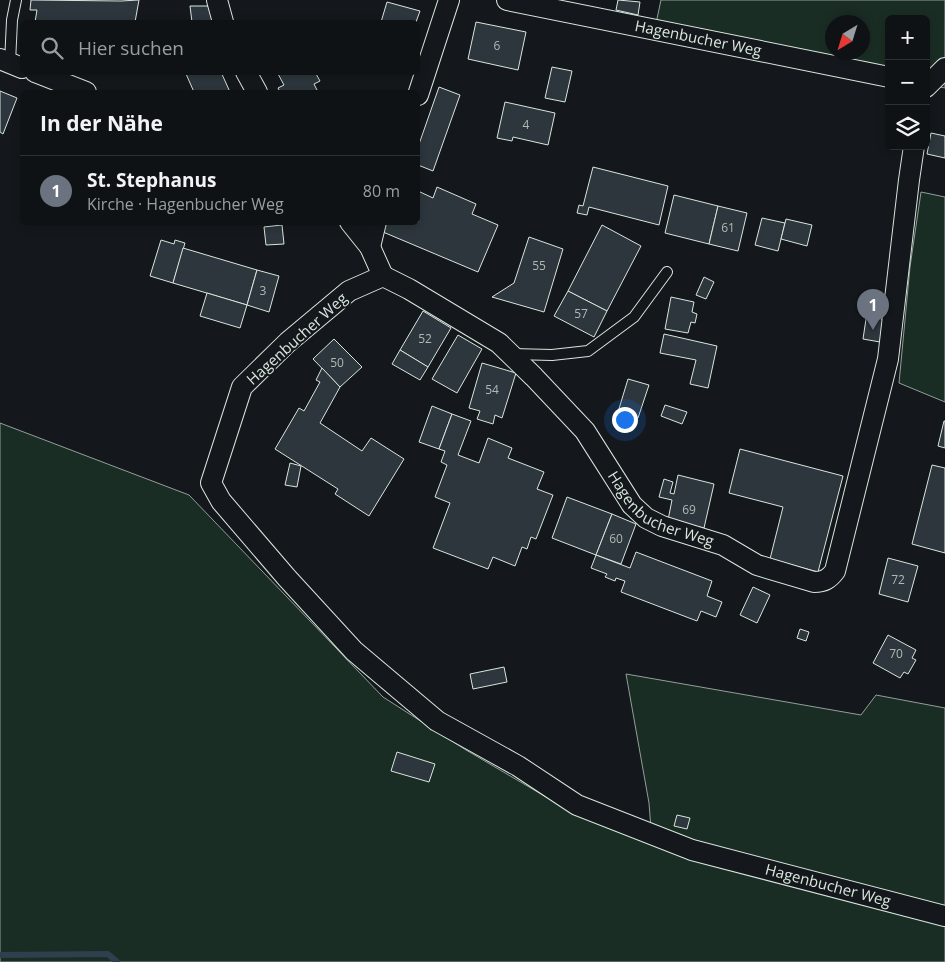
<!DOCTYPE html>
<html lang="de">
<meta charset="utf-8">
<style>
:root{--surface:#0f1215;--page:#181b1e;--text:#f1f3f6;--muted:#9b9ea0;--line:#2f3234;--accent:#0f766e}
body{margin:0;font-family:"Open Sans",sans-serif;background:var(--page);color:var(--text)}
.controls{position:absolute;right:15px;top:15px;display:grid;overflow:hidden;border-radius:8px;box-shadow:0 2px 8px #0003}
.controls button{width:45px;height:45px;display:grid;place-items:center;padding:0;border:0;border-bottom:1px solid var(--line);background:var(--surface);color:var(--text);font:25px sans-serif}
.compass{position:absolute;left:825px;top:15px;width:45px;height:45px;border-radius:50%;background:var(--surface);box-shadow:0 2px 8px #0003;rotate:218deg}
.you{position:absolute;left:624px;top:419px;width:18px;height:18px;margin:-12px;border:4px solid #fff;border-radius:50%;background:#1a73e8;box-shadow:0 0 0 8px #1a73e833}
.badge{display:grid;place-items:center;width:32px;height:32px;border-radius:50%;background:var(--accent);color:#fff;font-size:16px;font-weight:700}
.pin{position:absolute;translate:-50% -41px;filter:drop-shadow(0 1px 2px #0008)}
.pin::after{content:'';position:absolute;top:26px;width:18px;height:15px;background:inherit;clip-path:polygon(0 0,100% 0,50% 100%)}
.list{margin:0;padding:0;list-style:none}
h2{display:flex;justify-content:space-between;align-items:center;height:65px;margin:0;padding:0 20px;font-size:21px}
h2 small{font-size:16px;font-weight:400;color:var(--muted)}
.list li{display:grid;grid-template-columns:32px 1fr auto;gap:15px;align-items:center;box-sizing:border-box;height:70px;padding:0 20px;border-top:1px solid var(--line)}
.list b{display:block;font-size:19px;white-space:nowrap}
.list p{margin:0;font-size:16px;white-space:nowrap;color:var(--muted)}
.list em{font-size:16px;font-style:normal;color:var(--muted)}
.icon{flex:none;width:28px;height:28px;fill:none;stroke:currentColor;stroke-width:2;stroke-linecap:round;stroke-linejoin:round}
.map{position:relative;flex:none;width:945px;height:962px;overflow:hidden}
.search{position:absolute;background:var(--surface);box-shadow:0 2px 8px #0003;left:20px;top:20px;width:400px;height:55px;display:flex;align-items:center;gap:12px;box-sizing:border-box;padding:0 18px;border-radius:8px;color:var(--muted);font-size:19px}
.panel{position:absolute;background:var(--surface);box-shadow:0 2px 8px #0003;left:20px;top:90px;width:400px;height:135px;border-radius:8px}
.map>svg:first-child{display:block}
</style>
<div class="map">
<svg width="945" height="962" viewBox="0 0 945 962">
<rect width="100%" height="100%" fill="#14181c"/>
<g fill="#1a2d24" stroke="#939e99" fill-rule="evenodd">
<path d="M661 0H945V88L926 84V19H889V76L655 28ZM832 22H862V52H832Z"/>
<polygon points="921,192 945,197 945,402 899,383 910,267"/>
<polygon points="0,423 189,495 383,697 466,750 575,814 652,842 649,803 626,674 861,715 876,695 945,708 945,962 0,962"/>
</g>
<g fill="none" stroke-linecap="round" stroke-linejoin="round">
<polyline stroke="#2f3f4d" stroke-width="6" points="0,955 108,954 117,962"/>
</g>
<g fill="#2c363c" stroke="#d8e6dc">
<polygon points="31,0 121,1 139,0 135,22 35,22 37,10 30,10"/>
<polygon points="618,0 640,2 638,15 616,10"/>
<polygon points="387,2 420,11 416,22 381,22"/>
<polygon points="190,6 208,6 214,22 192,22"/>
<polygon points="476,22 526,32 518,70 468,59"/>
<polygon points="552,67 572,71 565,102 545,98"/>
<polygon points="189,72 221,72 230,92 194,92 186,74"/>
<polygon points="277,72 315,72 320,81 314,84 318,92 280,92 278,88 284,85"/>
<polygon points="439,87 460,95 433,171 418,165 418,147"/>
<polygon points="0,91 17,98 3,134 0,132"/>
<polygon points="505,102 555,113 548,145 513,137 512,141 497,138"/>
<polygon points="931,133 945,136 945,158 927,154"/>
<polygon points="593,167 668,186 659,225 589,207 587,215 577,213 579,205 583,206"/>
<polygon points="437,187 476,204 472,214 498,225 478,272 383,232 386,222 418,222 418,191 433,198"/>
<polygon points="674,195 718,206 709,244 665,233"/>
<polygon points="718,206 747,213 738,251 709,244"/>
<polygon points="762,218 785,223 778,251 755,245"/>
<polygon points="786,219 812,225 807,246 781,239"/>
<polygon points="282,225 284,244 266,245 264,227"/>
<polygon points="602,225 641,246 607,311 568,291"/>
<polygon points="529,237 563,249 544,312 492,297 514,283"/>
<polygon points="161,240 174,244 175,240 185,243 173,283 150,276"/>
<polygon points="183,248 257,270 247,305 173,283"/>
<polygon points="257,270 279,276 269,312 247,305"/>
<polygon points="704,277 714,282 706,299 696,295"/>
<polygon points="568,291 607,311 594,337 554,316"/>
<polygon points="207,293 247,305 240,328 200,316"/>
<polygon points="671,297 694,302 692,312 697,314 695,323 691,322 688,333 665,329"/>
<polygon points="423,311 451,328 428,367 400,350"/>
<polygon points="871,313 879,315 883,322 880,342 863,339 866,319"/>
<polygon points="664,334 717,346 708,388 690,384 696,360 660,353"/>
<polygon points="458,335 482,349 457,393 432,379"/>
<polygon points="334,339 362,367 340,387 313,359"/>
<polygon points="400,350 428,367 420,380 392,364"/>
<polygon points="482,363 516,373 502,418 495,415 493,424 477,419 480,411 469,408"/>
<polygon points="322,368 340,387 320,423 362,451 371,438 404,459 369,516 335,494 338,489 275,449 299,408 304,411 320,382 316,380"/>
<polygon points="628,379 649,385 638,418 618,412"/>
<polygon points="665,405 687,412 682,424 661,416"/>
<polygon points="432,406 452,414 439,449 419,442"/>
<polygon points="452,414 471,421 458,455 479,463 488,438 512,448 508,458 544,472 537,489 553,495 536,539 531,537 527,549 522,547 515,566 493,557 488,569 433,548 450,503 435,497 447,465 441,462 445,451 439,449"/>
<polygon points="944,421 945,421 945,448 938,446"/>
<polygon points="740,449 843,476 818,572 770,559 783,507 729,493"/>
<polygon points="290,463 301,466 297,487 285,485"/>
<polygon points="932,465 945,468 945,553 912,544"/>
<polygon points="678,475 714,484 704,528 668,520 672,500 659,497 664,479 673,482 670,493 674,494"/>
<polygon points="567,497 612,514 596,555 552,538"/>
<polygon points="612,514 636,524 621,564 596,555"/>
<polygon points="636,552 712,581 707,596 722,602 716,617 701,611 697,621 621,592 625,581 616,578 615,581 605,577 607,574 591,568 596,555 630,568"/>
<polygon points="888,558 918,566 908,602 879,594"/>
<polygon points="753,587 770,595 757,623 740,615"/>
<polygon points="800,629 809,632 806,641 797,638"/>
<polygon points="888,635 916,650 912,658 916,660 908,674 904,672 900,678 873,663"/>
<polygon points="504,667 507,682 473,689 470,674"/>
<polygon points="397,752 435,764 429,782 391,771"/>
<polygon points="677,815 690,818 687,829 674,826"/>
</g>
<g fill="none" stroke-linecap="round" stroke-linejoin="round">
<defs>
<g id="service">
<polyline points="10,63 12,20 16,0"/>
<polyline points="512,354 552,355 588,351 634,317 667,272"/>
</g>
<g id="minor">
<polyline points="217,0 223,22"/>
<path id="s1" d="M507 0 889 77"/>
<polyline points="0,59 22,68"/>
<polyline points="35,72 86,92"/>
<polyline points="246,72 257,92"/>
<polyline points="926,87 945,68"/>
<polyline points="418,95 449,0"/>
<polyline points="350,222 370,247 383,276"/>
<polyline points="370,247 376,222"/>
<path id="s2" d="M383 276 349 291 288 342 242 387 211 483 221 501 287 578 354 651 437 721 518 766 577 805 692 850 945 916"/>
<path id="s3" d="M383 276 409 289 499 343 534 377 585 431 632 505 646 518 662 526 723 545 757 565 814 582C824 582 829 579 835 571L888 359 909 180 914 146"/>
</g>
</defs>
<use href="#service" stroke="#d8e6dc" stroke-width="12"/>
<use href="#minor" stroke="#d8e6dc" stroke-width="22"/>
<use href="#service" stroke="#14181c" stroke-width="10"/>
<use href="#minor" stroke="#14181c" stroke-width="20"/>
</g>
<g text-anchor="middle" stroke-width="4" stroke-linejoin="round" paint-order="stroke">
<g font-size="12" fill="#adbab4">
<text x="497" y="50">6</text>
<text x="526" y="129">4</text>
<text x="728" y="232">61</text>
<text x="539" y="270">55</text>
<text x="263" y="295">3</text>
<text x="581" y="318">57</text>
<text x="425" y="343">52</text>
<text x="337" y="367">50</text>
<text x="492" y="394">54</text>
<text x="689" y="514">69</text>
<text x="616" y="543">60</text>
<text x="898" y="584">72</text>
<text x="896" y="658">70</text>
</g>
<g font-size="15" fill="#d8e6dc" stroke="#14181c">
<text dy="5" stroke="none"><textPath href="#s1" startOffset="195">Hagenbucher Weg</textPath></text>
<text transform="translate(297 339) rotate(-42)" y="5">Hagenbucher Weg</text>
<text dy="5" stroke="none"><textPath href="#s3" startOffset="371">Hagenbucher Weg</textPath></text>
<text dy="5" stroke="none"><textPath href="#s2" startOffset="1039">Hagenbucher Weg</textPath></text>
</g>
</g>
</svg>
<div class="controls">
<button>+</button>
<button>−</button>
<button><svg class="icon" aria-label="layers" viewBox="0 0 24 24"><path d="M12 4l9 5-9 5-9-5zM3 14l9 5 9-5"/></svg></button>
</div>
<svg class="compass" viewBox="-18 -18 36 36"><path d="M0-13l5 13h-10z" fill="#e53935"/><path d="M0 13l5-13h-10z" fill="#9b9ea0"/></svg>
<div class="you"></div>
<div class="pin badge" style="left:873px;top:330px;background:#6b7280">1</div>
<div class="search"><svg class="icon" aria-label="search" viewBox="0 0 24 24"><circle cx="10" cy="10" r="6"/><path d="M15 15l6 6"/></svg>Hier suchen</div>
<section class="panel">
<h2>In der Nähe<small></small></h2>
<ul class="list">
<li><span class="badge" style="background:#6b7280">1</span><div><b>St. Stephanus</b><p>Kirche · Hagenbucher Weg</p></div><em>80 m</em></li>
</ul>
</section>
</div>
